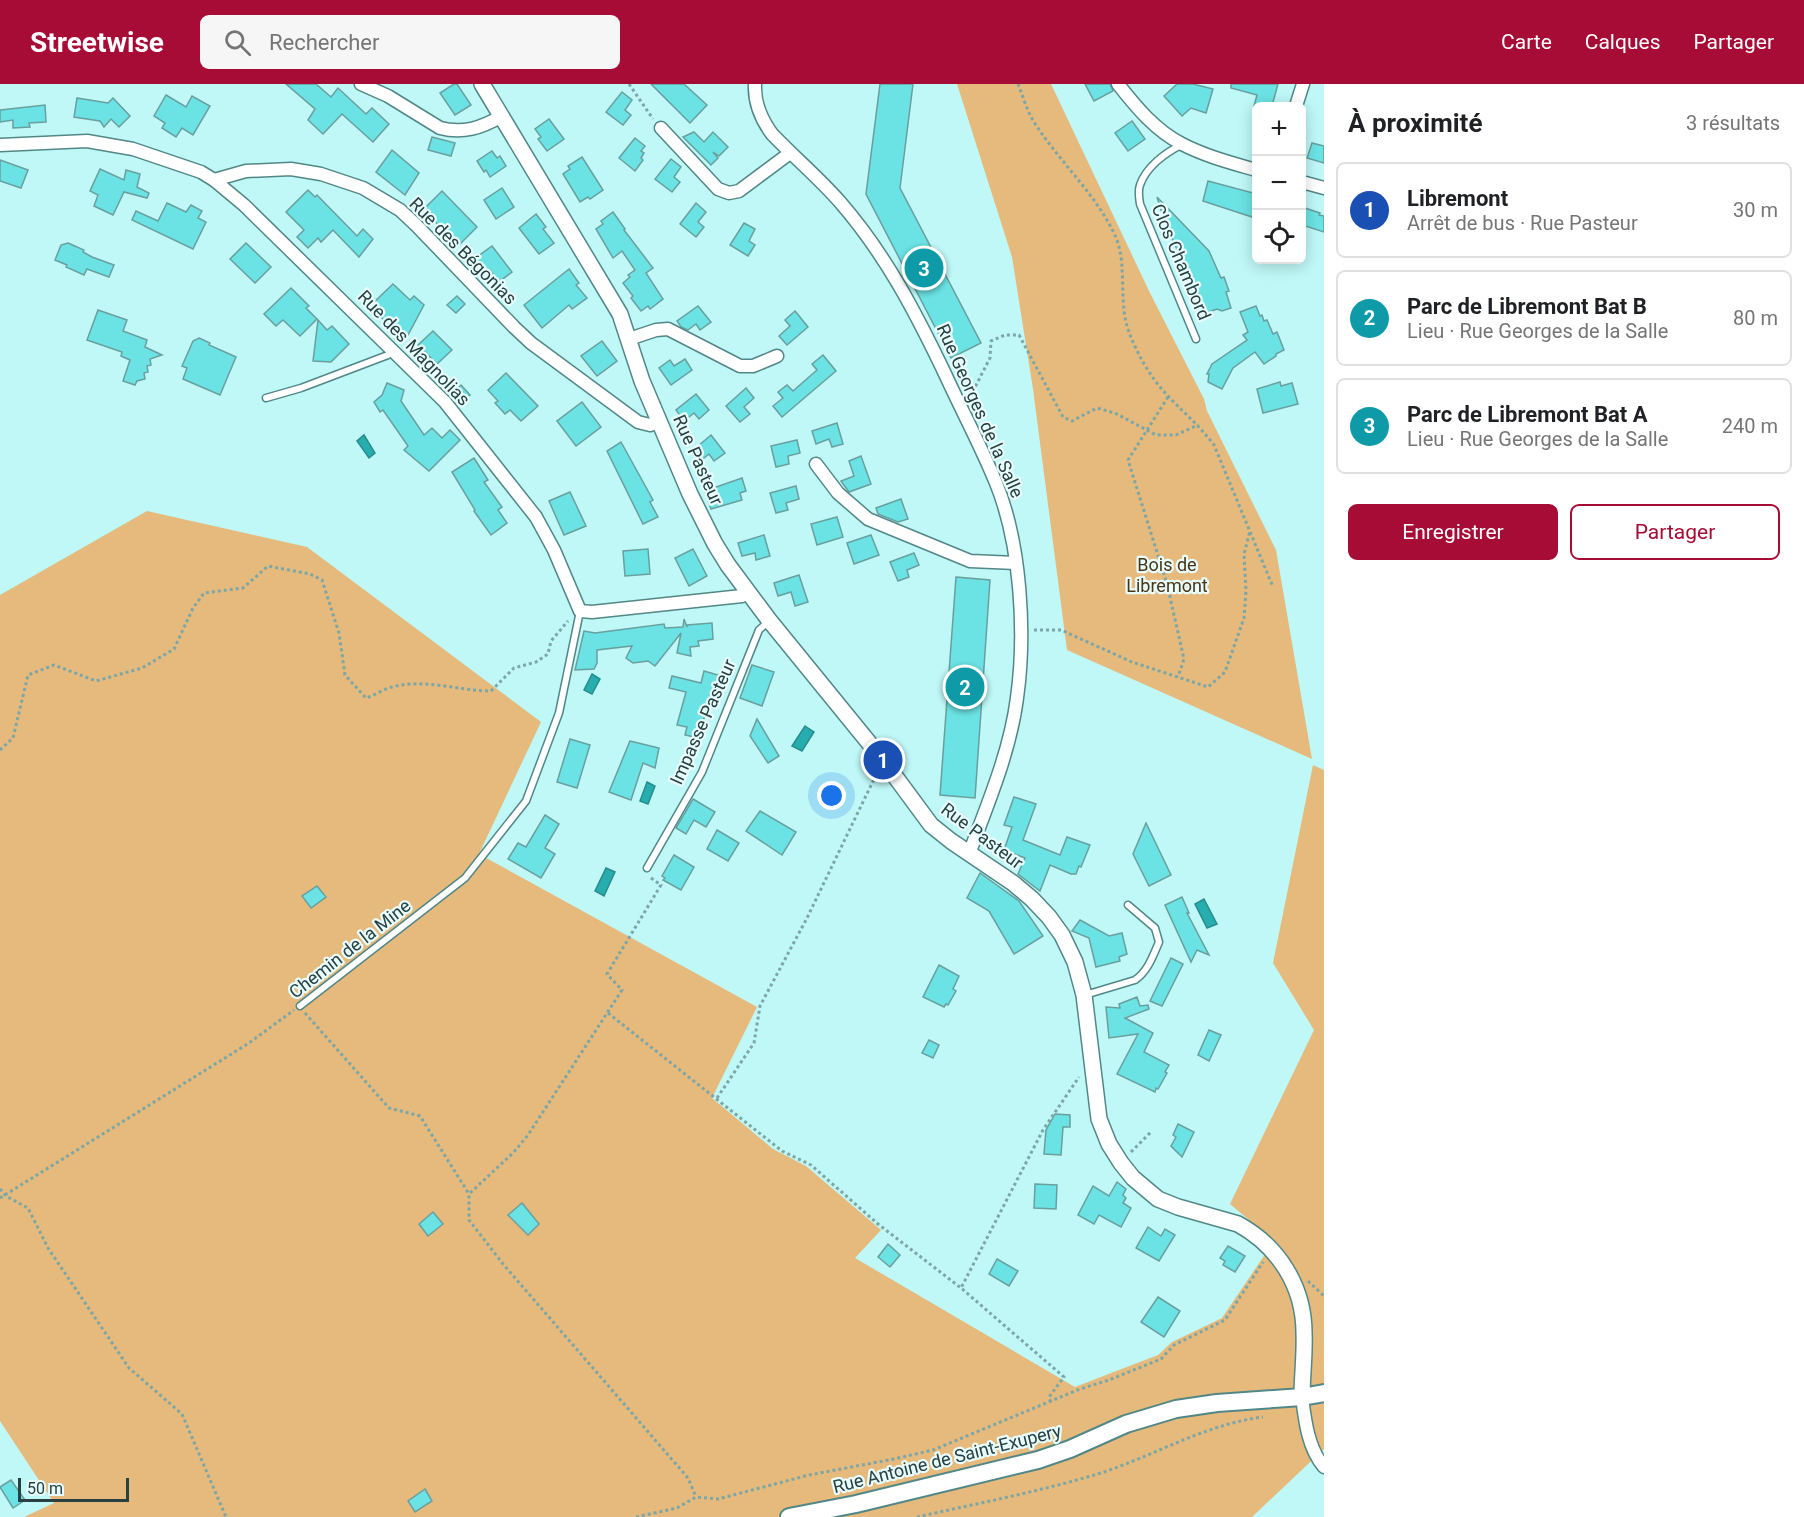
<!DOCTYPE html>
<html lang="fr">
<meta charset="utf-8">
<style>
:root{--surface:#fff;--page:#f6f6f6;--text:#202124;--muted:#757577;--line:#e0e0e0;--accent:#a60c35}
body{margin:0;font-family:Roboto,sans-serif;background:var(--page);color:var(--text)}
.controls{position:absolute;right:18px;top:18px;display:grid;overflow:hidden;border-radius:9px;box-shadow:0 3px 15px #0003}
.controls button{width:54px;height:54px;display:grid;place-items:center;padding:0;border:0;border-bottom:2px solid var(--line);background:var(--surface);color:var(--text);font:30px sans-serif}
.scale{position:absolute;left:18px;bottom:15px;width:111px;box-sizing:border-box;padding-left:6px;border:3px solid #294040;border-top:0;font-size:16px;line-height:21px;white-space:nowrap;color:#294040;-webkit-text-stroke:4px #e8fdfd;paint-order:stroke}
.you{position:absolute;left:832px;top:712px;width:21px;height:21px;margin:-15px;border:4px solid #fff;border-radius:50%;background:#1a73e8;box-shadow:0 0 0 9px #1a73e833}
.badge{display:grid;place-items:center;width:39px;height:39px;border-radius:50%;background:var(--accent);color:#fff;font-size:20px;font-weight:700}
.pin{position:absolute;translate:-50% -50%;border:3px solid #fff;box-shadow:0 2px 6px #0006}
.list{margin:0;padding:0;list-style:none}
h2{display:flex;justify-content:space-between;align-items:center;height:78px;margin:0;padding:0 24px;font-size:26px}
h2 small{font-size:20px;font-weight:400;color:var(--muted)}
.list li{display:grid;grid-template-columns:39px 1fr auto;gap:18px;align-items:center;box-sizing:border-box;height:96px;margin:0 12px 12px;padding:0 12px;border:2px solid var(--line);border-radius:9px}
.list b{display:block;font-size:22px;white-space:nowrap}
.list p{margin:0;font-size:20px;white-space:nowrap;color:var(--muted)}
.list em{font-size:20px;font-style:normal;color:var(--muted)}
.actions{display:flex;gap:12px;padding:18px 24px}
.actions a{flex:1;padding:14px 0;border:2px solid var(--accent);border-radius:9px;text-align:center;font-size:21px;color:var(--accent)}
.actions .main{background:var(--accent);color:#fff}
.icon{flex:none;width:33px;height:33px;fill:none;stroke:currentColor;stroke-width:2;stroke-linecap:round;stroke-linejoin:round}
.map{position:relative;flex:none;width:1324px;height:1433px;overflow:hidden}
header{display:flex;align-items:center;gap:36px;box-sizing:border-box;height:84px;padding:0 30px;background:var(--accent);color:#fff}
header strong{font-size:28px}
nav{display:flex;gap:33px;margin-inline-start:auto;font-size:21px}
.search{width:420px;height:54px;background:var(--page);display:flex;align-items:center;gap:15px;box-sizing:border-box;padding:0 21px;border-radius:9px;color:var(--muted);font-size:22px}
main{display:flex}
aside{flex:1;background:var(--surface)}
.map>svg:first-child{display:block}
</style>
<header>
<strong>Streetwise</strong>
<div class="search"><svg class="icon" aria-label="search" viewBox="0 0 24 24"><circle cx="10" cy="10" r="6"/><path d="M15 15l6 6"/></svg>Rechercher</div>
<nav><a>Carte</a><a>Calques</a><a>Partager</a></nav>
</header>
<main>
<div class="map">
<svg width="1324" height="1433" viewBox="0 0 1324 1433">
<rect width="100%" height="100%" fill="#bff8f7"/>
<g fill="#e5ba7c">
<polygon points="957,0 1051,0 1150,209 1204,315 1207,327 1276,466 1312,675 1067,566 1033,305 1012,173"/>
<polygon points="147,427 307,463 541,638 479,770 757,923 712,1014 773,1065 806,1082 881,1146 855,1174 1075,1303 1158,1271 1172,1258 1222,1234 1274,1157 1230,1120 1314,946 1273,879 1313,681 1324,686 1324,1365 1252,1433 24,1433 54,1419 0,1337 0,511"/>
</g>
<g fill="#27adae" stroke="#288c8d" stroke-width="1.5">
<polygon points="364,351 375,369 369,374 357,357"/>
<polygon points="592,590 600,595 592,610 584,606"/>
<polygon points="805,642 814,648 802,667 792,662"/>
<polygon points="647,698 655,702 648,720 640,717"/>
<polygon points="606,784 615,788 604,812 595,807"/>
<polygon points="1204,815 1217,840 1207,844 1195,820"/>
</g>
<g fill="#6be3e4" stroke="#699f9e" stroke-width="1.5">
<polygon points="286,0 316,0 331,13 338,4 366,30 372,24 389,40 373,58 342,30 323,50 308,36 315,25"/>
<polygon points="454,0 457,0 471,21 455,31 440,9"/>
<polygon points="651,0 684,0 707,21 690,39"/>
<polygon points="880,0 913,0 900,104 981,259 951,274 866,110"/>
<polygon points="1085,0 1110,0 1113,7 1094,17"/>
<polygon points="1177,0 1193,0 1213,5 1206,29 1191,24 1182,32 1164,12"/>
<polygon points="1231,0 1278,0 1272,22 1254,22 1257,11 1231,4"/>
<polygon points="622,8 632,16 625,26 631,31 623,41 606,28"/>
<polygon points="166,11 186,23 192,12 210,22 193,51 182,44 176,53 162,44 165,39 154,32"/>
<polygon points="77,14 108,19 113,14 130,32 119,43 111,35 104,43 100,37 74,33"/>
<polygon points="45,21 46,38 29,39 30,43 13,44 13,36 0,38 0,26"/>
<polygon points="549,35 564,55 547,67 538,55 541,53 535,45"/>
<polygon points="1132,37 1145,55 1128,67 1115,49"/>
<polygon points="694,48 704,58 713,48 728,63 719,72 713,68 718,74 711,81 683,53"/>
<polygon points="432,53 455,59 451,72 428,66"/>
<polygon points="635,54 645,62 641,67 644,69 641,74 643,76 635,87 619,74"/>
<polygon points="1312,59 1324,62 1324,79 1307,74"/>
<polygon points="392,66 419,89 405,111 376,88"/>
<polygon points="492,67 497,74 500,72 506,82 490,93 486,86 484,88 477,77"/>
<polygon points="582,73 603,106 590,115 588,113 580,118 563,90 570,85 568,82"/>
<polygon points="671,75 681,83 674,93 680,98 672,108 655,95"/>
<polygon points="0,76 28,86 21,104 0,97"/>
<polygon points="100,85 124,96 126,86 140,90 137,103 149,109 147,114 124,108 113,131 94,122 98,111 90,107"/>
<polygon points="1208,97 1257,110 1257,119 1252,133 1203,117"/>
<polygon points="502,104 514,123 496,135 484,116"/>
<polygon points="308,106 315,113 317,111 357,152 363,145 373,155 359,173 333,146 321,158 318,154 308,164 297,153 304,146 286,128"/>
<polygon points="442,107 477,143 459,161 423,126"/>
<polygon points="1157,113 1209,167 1221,194 1224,193 1229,207 1226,208 1231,224 1222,227 1217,225 1206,229 1187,180 1185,180 1179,170 1164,136"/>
<polygon points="167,119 186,128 191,121 202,127 198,134 206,138 193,165 132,136 136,127 158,137"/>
<polygon points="696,119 706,128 698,138 704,143 696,153 680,140"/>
<polygon points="1302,123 1320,129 1319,131 1324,132 1324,148 1302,141"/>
<polygon points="613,128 625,145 624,146 653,184 646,189 663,215 650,225 648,222 641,227 631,214 633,212 623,199 630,193 628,191 635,186 622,167 613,174 596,145 603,140 601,137"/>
<polygon points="536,130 546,143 543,145 554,159 539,170 519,144"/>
<polygon points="744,139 755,145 749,157 755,161 748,172 730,161"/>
<polygon points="68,159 84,166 83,168 92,173 114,181 109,193 87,185 84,191 66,183 67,181 55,176 61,161"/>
<polygon points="246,159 271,183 255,199 230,175"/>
<polygon points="492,162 512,188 499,198 490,186 485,189 474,175"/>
<polygon points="569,185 579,199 576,201 587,214 572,225 569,221 542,244 524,221"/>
<polygon points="393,200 410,216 414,212 424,221 408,251 405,248 401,253 370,222"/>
<polygon points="291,204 309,222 306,224 317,235 300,252 283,236 276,242 264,230"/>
<polygon points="457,212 465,220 456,229 447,221"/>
<polygon points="698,222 711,238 700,246 696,240 688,246 681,243 677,237"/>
<polygon points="1256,222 1260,232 1262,231 1264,237 1267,236 1273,250 1277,248 1284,266 1276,270 1276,272 1264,280 1255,268 1233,284 1222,305 1208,298 1209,290 1207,290 1212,280 1247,256 1243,251 1248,248 1240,228"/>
<polygon points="98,226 127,236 123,247 147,256 145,263 162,271 150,275 151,281 147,282 148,288 144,289 145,295 137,297 135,301 123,297 130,276 121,272 122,268 87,256"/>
<polygon points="795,227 808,243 787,261 779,252 790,242 785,236"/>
<polygon points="318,236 327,246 332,242 349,260 331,278 313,277"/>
<polygon points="433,247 452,266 437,280 418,261"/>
<polygon points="199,254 210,259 209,261 236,273 220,311 183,295 187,284 182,282 193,257"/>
<polygon points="602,257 617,277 597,292 581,272"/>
<polygon points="823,271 836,287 782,333 773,322 783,314 778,308 787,301 793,307 817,286 812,280"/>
<polygon points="685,275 692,286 671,301 659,284 670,276 674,282"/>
<polygon points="506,289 538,322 521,337 510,326 505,330 495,319 498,317 488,306"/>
<polygon points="1280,298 1281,302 1292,299 1298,320 1263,329 1257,305"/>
<polygon points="387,299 404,306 401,317 424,351 432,344 442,354 450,346 460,356 429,387 404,366 408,362 383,326 380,328 374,318 382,311"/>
<polygon points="461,301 470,311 461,319 452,310"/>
<polygon points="746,304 754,314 744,323 750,330 740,338 726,322"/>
<polygon points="696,310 709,326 699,335 694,329 684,337 676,326"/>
<polygon points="582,318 601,343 576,362 557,337"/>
<polygon points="837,339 843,360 832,363 829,355 816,360 812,347"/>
<polygon points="711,351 725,369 714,377 709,370 699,378 691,368"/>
<polygon points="797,356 800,369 788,372 789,380 776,383 771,362"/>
<polygon points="621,358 653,416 650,418 658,433 643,440 607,367"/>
<polygon points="861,372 871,400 849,408 841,397 854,392 849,377"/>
<polygon points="474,374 488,396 484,398 502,423 498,426 507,439 491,451 474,427 475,426 452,388"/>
<polygon points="742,394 746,407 740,409 742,416 711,425 705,407"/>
<polygon points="796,402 799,415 786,419 788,426 776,429 770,409"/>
<polygon points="570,408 586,442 564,451 549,417"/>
<polygon points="901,415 908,435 898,438 878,430 876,424"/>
<polygon points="837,433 843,453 817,461 811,440"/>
<polygon points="764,451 770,472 756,476 755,469 742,472 738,459"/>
<polygon points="871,451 879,471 854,480 847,459"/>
<polygon points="648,465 650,490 625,492 623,467"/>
<polygon points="693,465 707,492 689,502 675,474"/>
<polygon points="914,469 919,481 907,486 909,493 898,497 890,478"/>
<polygon points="799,491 808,518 795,522 791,508 778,512 774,499"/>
<polygon points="956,493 990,496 975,714 940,711"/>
<polygon points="684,535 687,543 687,541 712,539 713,555 698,557 699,562 690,563 691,572 677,569 681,549 655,582 648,577 633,579 626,574 632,562 597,566 597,579 594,585 575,586 584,547 595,549 664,540 665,544 683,543"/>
<polygon points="752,581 774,588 762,622 740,614"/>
<polygon points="704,587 718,591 714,607 717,608 714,624 707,622 699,654 685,651 687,643 677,641 686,608 669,604 672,592 701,599"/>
<polygon points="757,635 779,672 768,679 750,652"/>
<polygon points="570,655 590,661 577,704 557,698"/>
<polygon points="630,657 659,664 655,684 643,679 631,716 609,708"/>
<polygon points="1014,713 1036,720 1023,756 1060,771 1067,753 1090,761 1081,783 1079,782 1076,790 1071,790 1050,781 1040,807 1018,790 1025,774 1004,766 1012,743 1004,741"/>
<polygon points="693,715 715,728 706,743 694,736 686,750 676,744"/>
<polygon points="760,727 796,748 782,771 746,747"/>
<polygon points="545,731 559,740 545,764 555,770 541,794 508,775 518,759 526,763"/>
<polygon points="1146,739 1171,791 1149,802 1133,770"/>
<polygon points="717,746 739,759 728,777 707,765"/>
<polygon points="674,771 694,783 681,806 663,796 665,794 662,792"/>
<polygon points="980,789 1019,817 1043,852 1014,870 989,827 967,814"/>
<polygon points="317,802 326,813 311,824 302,812"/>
<polygon points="1182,813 1189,829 1187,829 1209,871 1197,866 1191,878 1165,821"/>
<polygon points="1080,836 1109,852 1122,849 1127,870 1119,873 1120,877 1096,883 1089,854 1072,847"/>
<polygon points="1171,874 1183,880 1162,922 1150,917"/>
<polygon points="939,881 959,892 953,905 956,907 948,921 946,920 944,923 923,913"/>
<polygon points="1137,913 1140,922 1148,921 1149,925 1125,934 1153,949 1144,968 1169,981 1165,988 1167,989 1158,1005 1156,1004 1155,1008 1117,990 1138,950 1109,954 1106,923 1120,924 1119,920"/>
<polygon points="1209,946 1221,951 1209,977 1198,971"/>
<polygon points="929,956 939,961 933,974 922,969"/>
<polygon points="1055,1030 1070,1031 1070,1043 1063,1043 1061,1071 1044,1070 1046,1046"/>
<polygon points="1178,1040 1194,1048 1182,1073 1171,1062 1176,1053 1173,1051"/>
<polygon points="1117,1098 1126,1105 1123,1111 1126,1114 1123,1119 1131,1124 1121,1143 1099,1131 1094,1140 1078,1131 1093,1102 1109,1112"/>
<polygon points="1035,1100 1057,1101 1056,1125 1034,1124"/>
<polygon points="522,1119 539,1140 528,1151 508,1131"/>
<polygon points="433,1128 443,1140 428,1152 419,1140"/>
<polygon points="1148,1143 1161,1152 1165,1145 1175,1151 1159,1177 1136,1164"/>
<polygon points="888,1160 900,1171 890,1183 878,1173"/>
<polygon points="1228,1162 1245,1172 1235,1188 1223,1181 1225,1177 1220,1174"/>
<polygon points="997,1175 1018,1187 1009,1202 989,1190"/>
<polygon points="1158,1213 1180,1227 1164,1253 1141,1238"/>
<polygon points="11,1396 25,1416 13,1424 0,1403"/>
<polygon points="425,1405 432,1417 415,1428 408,1417"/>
</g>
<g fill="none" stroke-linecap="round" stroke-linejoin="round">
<defs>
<g id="service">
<path d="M1181 61C1165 69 1146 83 1140 101 1138 106 1139 114 1140 120L1196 255"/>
<polyline points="266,314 301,304 388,271 393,266"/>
<polyline points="647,784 702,688 759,546 769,537"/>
<path d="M1085 911 1135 896C1148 887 1153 872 1159 858L1155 844 1128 821"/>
<polyline points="300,922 465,794 526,717 559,629 580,527"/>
</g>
<g id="minor">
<path d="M361 0 388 12 440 44C463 50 481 44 502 32"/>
<path d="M755 0C754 19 761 35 772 50 794 73 819 94 840 118 886 171 916 229 946 292 962 327 981 362 996 399 1021 460 1026 549 1017 614 1010 668 988 719 969 770"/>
<path d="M1118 0C1136 23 1156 47 1182 60 1205 72 1232 79 1256 86"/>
<polyline points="1296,22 1303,0"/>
<polyline points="661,44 718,105 729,109 739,107 790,69"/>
<polyline points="0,61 87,57 133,65 201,88 214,96 244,121 445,318 536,433 554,466 580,527 592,528 742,512 748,508"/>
<polyline points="214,96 246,87 291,85 321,90 363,104 400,126 416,141 514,243 531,259 638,338 650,341 660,338"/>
<polyline points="1302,98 1324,104"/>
<polyline points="629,255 656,246 668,245 740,282 753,282 777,272"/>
<polyline points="816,380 838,409 868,435 970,477 1016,479"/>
<path d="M1302 1313C1305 1337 1308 1364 1324 1383"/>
</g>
<path id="tertiary" d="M482 0 620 230 642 297 690 410 715 460 728 481 769 536 883 676 931 741 951 757 1013 799 1032 815 1049 833 1062 851 1075 878 1084 911 1099 1035 1109 1060 1121 1079 1133 1094 1158 1115 1178 1123 1238 1140C1278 1162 1304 1202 1304 1249 1305 1270 1302 1292 1302 1313"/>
<polyline id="secondary" points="789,1433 856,1420 1038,1376 1070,1365 1126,1340 1176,1325 1217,1319 1302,1313 1324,1309"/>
</defs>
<use href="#service" stroke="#528787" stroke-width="9"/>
<use href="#minor" stroke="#528787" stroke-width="15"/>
<use href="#tertiary" stroke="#528787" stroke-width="18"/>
<use href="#secondary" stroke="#528787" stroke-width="20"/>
<g stroke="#7da6a6" stroke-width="3" stroke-dasharray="3 3" stroke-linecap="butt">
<polyline points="629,0 653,35"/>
<path d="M1018 0C1023 12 1027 27 1034 38 1058 76 1094 108 1114 149 1129 180 1117 216 1129 248 1137 270 1151 294 1167 311 1183 328 1200 342 1214 361L1273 503"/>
<polyline points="970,313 990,274 991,257 1005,251 1019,251 1063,333 1072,337 1097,324 1115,329 1156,351 1176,351 1198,341"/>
<polyline points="1168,313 1128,376 1167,500 1184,575 1178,593"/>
<polyline points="1034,546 1061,546 1132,578 1208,603 1225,588 1244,534 1246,507 1244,470 1250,447"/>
<path d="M0 666 13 654 28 591 54 581 96 597 142 584 174 565 193 524 204 509 243 504 268 482 310 490 322 496 339 549 345 591 366 614C375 611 384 605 392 603 425 594 459 607 491 607L514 584 536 578 548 570 551 557 568 537"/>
<polyline points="651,794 661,801 607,890 622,906 528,1051 513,1069 469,1110 469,1136 503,1180 688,1394 696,1413"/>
<polyline points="305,929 389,1024 420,1032 469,1110"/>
<polyline points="608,929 782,1067 811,1081 878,1140 961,1204"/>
<polyline points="717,1014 754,959 760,922 807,834 876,691"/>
<polyline points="1131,1068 1151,1048"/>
<polyline points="0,1105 6,1112 28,1124 48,1164 129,1284 182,1330 226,1433"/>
<polyline points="0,1114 249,959 294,926"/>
<polyline points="1308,1197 1324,1212"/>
<polyline points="1051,1318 1049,1313 1064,1293 961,1204 1043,1046 1079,993"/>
<polyline points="636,1433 677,1424 696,1413 718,1415 809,1391 894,1375 933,1366 1080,1305 1109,1296 1161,1275 1174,1261 1225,1236 1263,1178"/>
<path d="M917 1433C979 1419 1043 1407 1104 1388 1157 1370 1207 1340 1263 1333"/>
</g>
<use href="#service" stroke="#fff" stroke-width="6"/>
<use href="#minor" stroke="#fff" stroke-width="12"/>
<use href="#tertiary" stroke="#fff" stroke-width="15"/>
<use href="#secondary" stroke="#fff" stroke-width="16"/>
</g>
<g text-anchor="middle" stroke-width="4.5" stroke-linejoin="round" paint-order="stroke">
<g font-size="18" fill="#294040" stroke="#e8fdfd">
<text transform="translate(463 167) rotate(45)" y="6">Rue des Bégonias</text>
<text transform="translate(1181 178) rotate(67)" y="6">Clos Chambord</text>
<text transform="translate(414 264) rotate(46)" y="6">Rue des Magnolias</text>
<text transform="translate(980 327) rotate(66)" y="6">Rue Georges de la Salle</text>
<text transform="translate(698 376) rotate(66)" y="6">Rue Pasteur</text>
<text transform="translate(703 638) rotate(-66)" y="6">Impasse Pasteur</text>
<text transform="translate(982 752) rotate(37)" y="6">Rue Pasteur</text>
<text transform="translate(350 865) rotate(-38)" y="6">Chemin de la Mine</text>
<text transform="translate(947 1375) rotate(-14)" y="6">Rue Antoine de Saint-Exupery</text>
</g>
<g font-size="18" fill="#4a3515" stroke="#e8fdfd">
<text x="1167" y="487">Bois de<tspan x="1167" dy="21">Libremont</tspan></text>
</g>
</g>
</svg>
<div class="controls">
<button>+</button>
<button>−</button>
<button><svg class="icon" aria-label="locate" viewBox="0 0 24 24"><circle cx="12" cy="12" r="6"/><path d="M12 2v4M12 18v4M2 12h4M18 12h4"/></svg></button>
</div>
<div class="scale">50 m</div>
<div class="you"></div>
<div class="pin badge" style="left:883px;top:676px;background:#1a4fb4">1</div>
<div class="pin badge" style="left:965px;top:603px;background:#0f9aa8">2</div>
<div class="pin badge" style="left:924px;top:184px;background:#0f9aa8">3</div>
</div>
<aside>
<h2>À proximité<small>3 résultats</small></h2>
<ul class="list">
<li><span class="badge" style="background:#1a4fb4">1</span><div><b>Libremont</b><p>Arrêt de bus · Rue Pasteur</p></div><em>30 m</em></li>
<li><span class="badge" style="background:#0f9aa8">2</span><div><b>Parc de Libremont Bat B</b><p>Lieu · Rue Georges de la Salle</p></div><em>80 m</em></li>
<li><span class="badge" style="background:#0f9aa8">3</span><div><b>Parc de Libremont Bat A</b><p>Lieu · Rue Georges de la Salle</p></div><em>240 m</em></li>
</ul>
<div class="actions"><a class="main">Enregistrer</a><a>Partager</a></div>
</aside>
</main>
